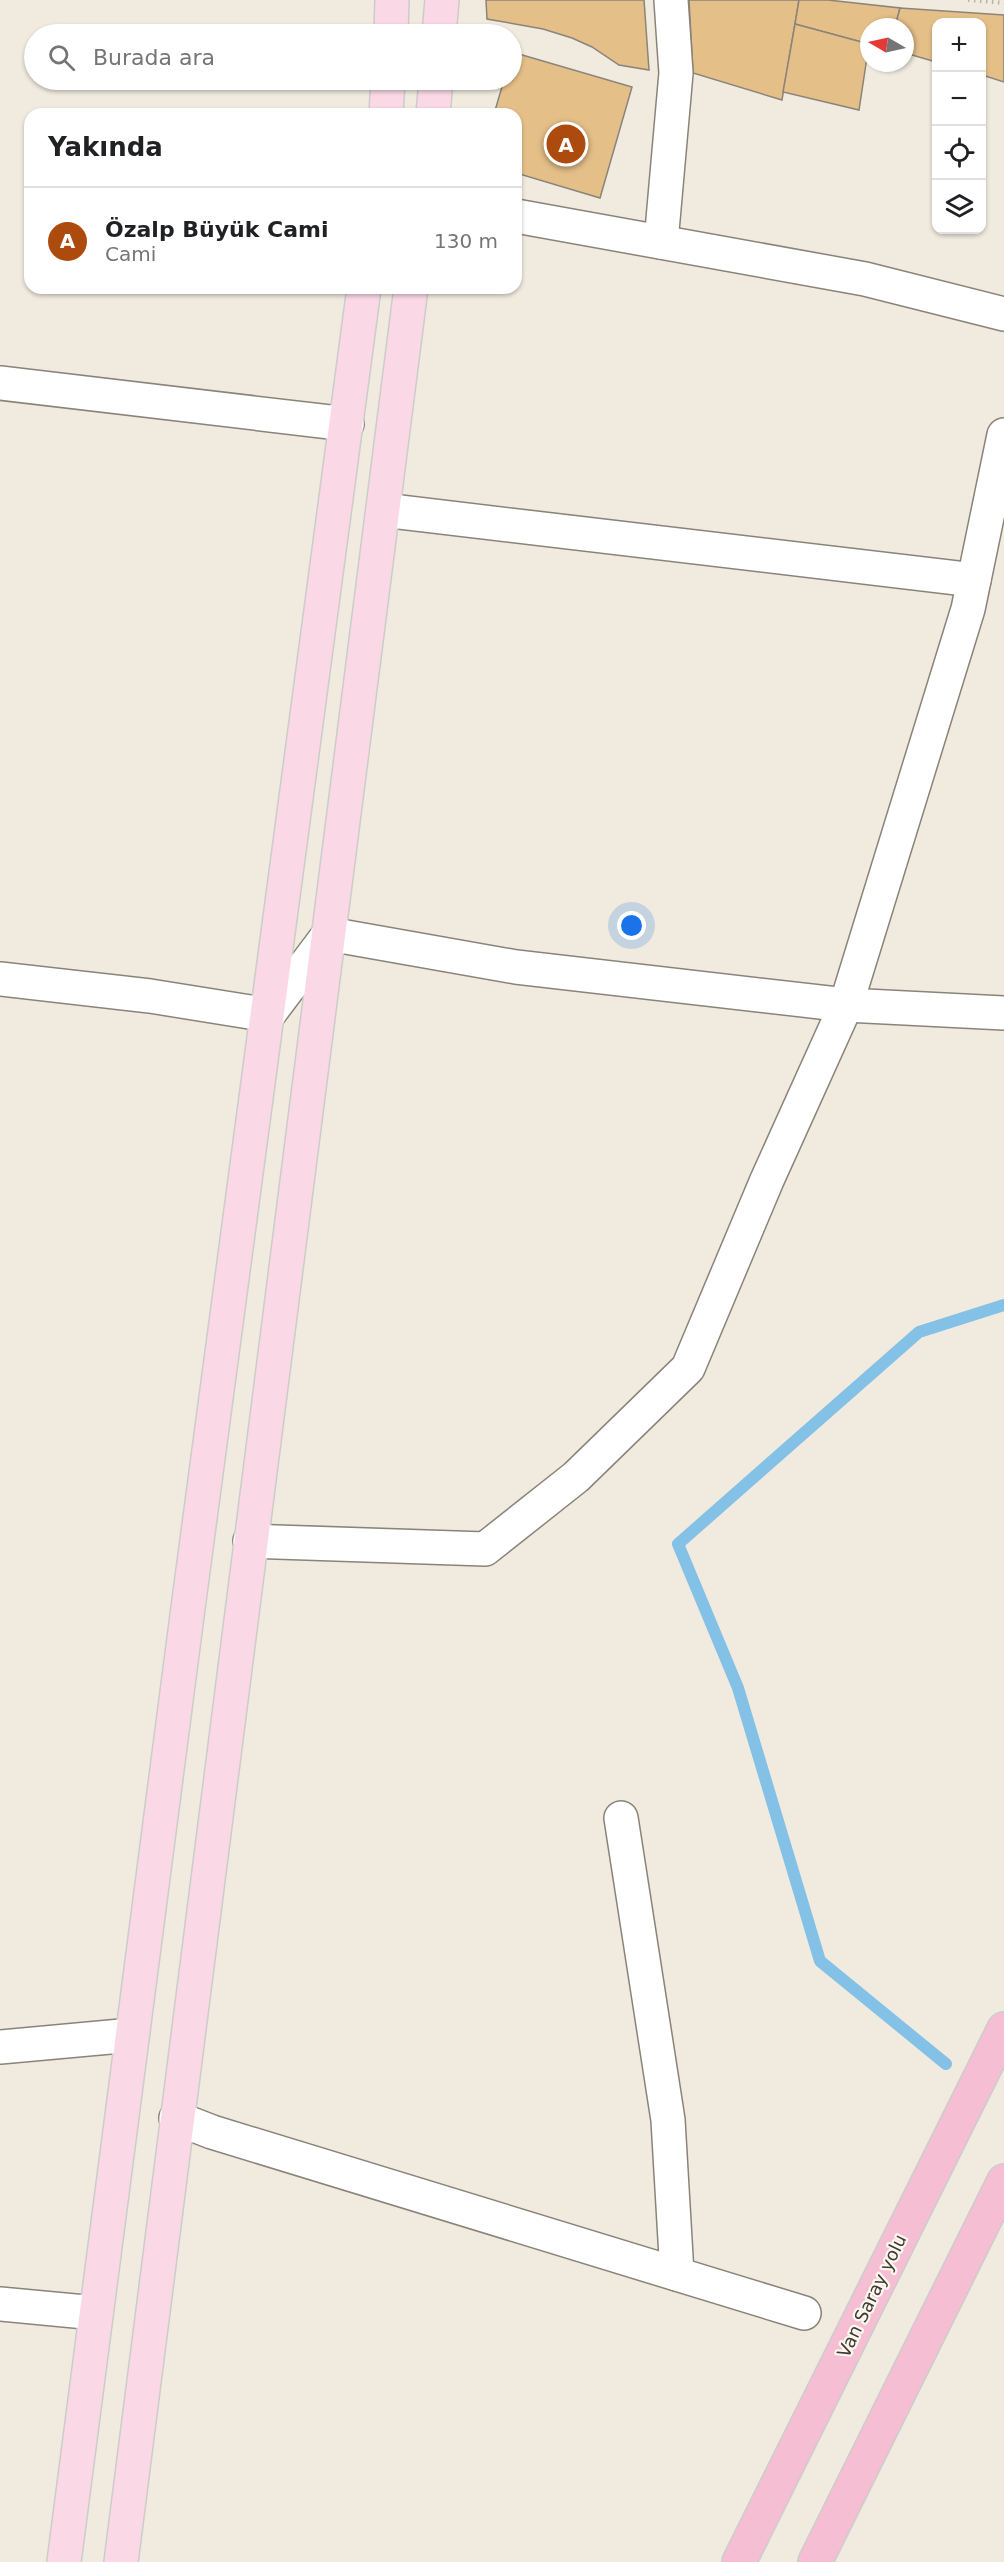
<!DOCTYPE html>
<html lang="tr">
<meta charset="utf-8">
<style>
:root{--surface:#fff;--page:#f6f6f6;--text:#202124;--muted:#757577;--line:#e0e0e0;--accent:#ad4b0f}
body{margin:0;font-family:"DejaVu Sans",sans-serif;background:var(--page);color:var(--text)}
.controls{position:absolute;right:18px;top:18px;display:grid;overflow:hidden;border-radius:12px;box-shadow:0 2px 4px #0004}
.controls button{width:54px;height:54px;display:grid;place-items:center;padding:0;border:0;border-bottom:2px solid var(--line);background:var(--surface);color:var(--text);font:30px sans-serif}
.compass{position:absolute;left:860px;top:18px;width:54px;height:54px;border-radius:50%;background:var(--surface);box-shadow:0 2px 4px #0004;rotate:279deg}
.you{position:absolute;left:632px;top:926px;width:21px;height:21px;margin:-15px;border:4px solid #fff;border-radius:50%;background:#1a73e8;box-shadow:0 0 0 9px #1a73e833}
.badge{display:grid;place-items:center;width:39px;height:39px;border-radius:50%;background:var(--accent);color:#fff;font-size:20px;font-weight:700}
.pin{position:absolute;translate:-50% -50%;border:3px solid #fff;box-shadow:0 2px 6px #0006}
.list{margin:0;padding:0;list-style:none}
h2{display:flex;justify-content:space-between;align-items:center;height:78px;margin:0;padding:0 24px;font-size:26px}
h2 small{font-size:20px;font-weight:400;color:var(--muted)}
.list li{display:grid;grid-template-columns:39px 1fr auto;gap:18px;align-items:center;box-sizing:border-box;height:108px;padding:0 24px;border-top:2px solid var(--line)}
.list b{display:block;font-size:22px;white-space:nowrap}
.list p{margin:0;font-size:20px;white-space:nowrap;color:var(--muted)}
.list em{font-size:20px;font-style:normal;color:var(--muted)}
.icon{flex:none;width:33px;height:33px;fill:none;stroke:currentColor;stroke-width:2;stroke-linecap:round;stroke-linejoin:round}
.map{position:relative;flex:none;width:1004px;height:2562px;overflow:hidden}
.search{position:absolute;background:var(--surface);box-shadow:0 2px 4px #0004;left:24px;top:24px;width:498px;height:66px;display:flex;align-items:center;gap:15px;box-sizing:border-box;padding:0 21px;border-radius:33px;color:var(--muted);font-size:22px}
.panel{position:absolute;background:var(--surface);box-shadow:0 2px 4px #0004;left:24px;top:108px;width:498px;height:186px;border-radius:18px}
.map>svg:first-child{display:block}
</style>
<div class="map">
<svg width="1004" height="2562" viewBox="0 0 1004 2562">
<rect width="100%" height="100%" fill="#f1eadf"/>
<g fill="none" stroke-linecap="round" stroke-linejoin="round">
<polyline stroke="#84c1e7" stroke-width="12" points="946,2064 820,1961 738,1688 678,1544 919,1332 1004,1305"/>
</g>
<g fill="#e5bf88" stroke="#8a847b" stroke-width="1.5">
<polygon points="486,0 644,0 649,70 619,65 592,47 572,38 543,29 487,19"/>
<polygon points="689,0 799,0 782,100 693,73"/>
<polygon points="799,0 828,0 900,8 895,27 869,27 869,44 795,24"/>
<polygon points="900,8 1004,15 1004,82 982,75 982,22 936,22 936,62 905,53 905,27 895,27"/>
<polygon points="795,24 869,44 859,110 783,92"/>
<polygon points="512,52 632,87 600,198 516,173 516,114 494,114 504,80 512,80"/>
</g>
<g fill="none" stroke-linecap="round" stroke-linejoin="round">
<defs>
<g id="minor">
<polyline points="516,216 865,279 1004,314"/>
<polyline points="661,242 676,73 671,0"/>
<polyline points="0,383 347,424"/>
<polyline points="383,510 974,580"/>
<polyline points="0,979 150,996 268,1015 329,934 516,967 846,1005 1004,1013"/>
<polyline points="250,1541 485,1549 576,1477 688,1368 767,1180 846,1005 968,609 1004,435"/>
<polyline points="621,1818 668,2120 677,2274"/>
<polyline points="0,2047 132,2035"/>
<polyline points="176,2118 212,2132 804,2313"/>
<polyline points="0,2304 96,2313"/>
</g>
<g id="major">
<polyline points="391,34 392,0"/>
<polyline points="439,34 442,0"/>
<polyline points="386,114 388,80"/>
<polyline points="433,114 436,80"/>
<polyline points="64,2562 188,1608 364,288"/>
<polyline points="121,2562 411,288"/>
</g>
<g id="highway">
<polyline points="739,2562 1004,2029"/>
<polyline points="815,2562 1004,2181"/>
</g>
</defs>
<use href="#minor" stroke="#8a837a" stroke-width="36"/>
<use href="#major" stroke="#cccccb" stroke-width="36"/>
<use href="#highway" stroke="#cccccb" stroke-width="36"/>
<polyline stroke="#b8b2a9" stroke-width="4" stroke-dasharray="1.5 4.5" stroke-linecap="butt" points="968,0 1004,3"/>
<use href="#minor" stroke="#fff" stroke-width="33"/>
<use href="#major" stroke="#fad8e5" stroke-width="33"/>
<use href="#highway" stroke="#f6bed3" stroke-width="33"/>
</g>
<g text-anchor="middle" stroke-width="4.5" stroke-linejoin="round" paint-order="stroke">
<g font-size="18" fill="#3c3a36" stroke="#fef7ed">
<text transform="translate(872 2296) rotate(-64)" y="6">Van Saray yolu</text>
</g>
</g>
</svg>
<div class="controls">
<button>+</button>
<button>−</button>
<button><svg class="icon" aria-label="locate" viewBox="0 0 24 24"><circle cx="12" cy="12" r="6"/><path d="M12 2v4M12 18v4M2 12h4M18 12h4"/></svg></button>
<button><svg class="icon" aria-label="layers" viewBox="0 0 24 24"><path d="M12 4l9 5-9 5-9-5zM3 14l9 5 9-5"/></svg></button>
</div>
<svg class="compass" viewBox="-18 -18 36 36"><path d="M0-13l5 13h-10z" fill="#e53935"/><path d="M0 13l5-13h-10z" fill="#757577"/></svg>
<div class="you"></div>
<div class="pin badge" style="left:566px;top:144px">A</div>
<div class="search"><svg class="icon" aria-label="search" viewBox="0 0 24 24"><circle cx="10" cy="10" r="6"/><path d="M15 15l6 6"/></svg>Burada ara</div>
<section class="panel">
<h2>Yakında<small></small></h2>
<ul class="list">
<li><span class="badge">A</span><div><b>Özalp Büyük Cami</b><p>Cami</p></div><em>130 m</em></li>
</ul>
</section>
</div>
